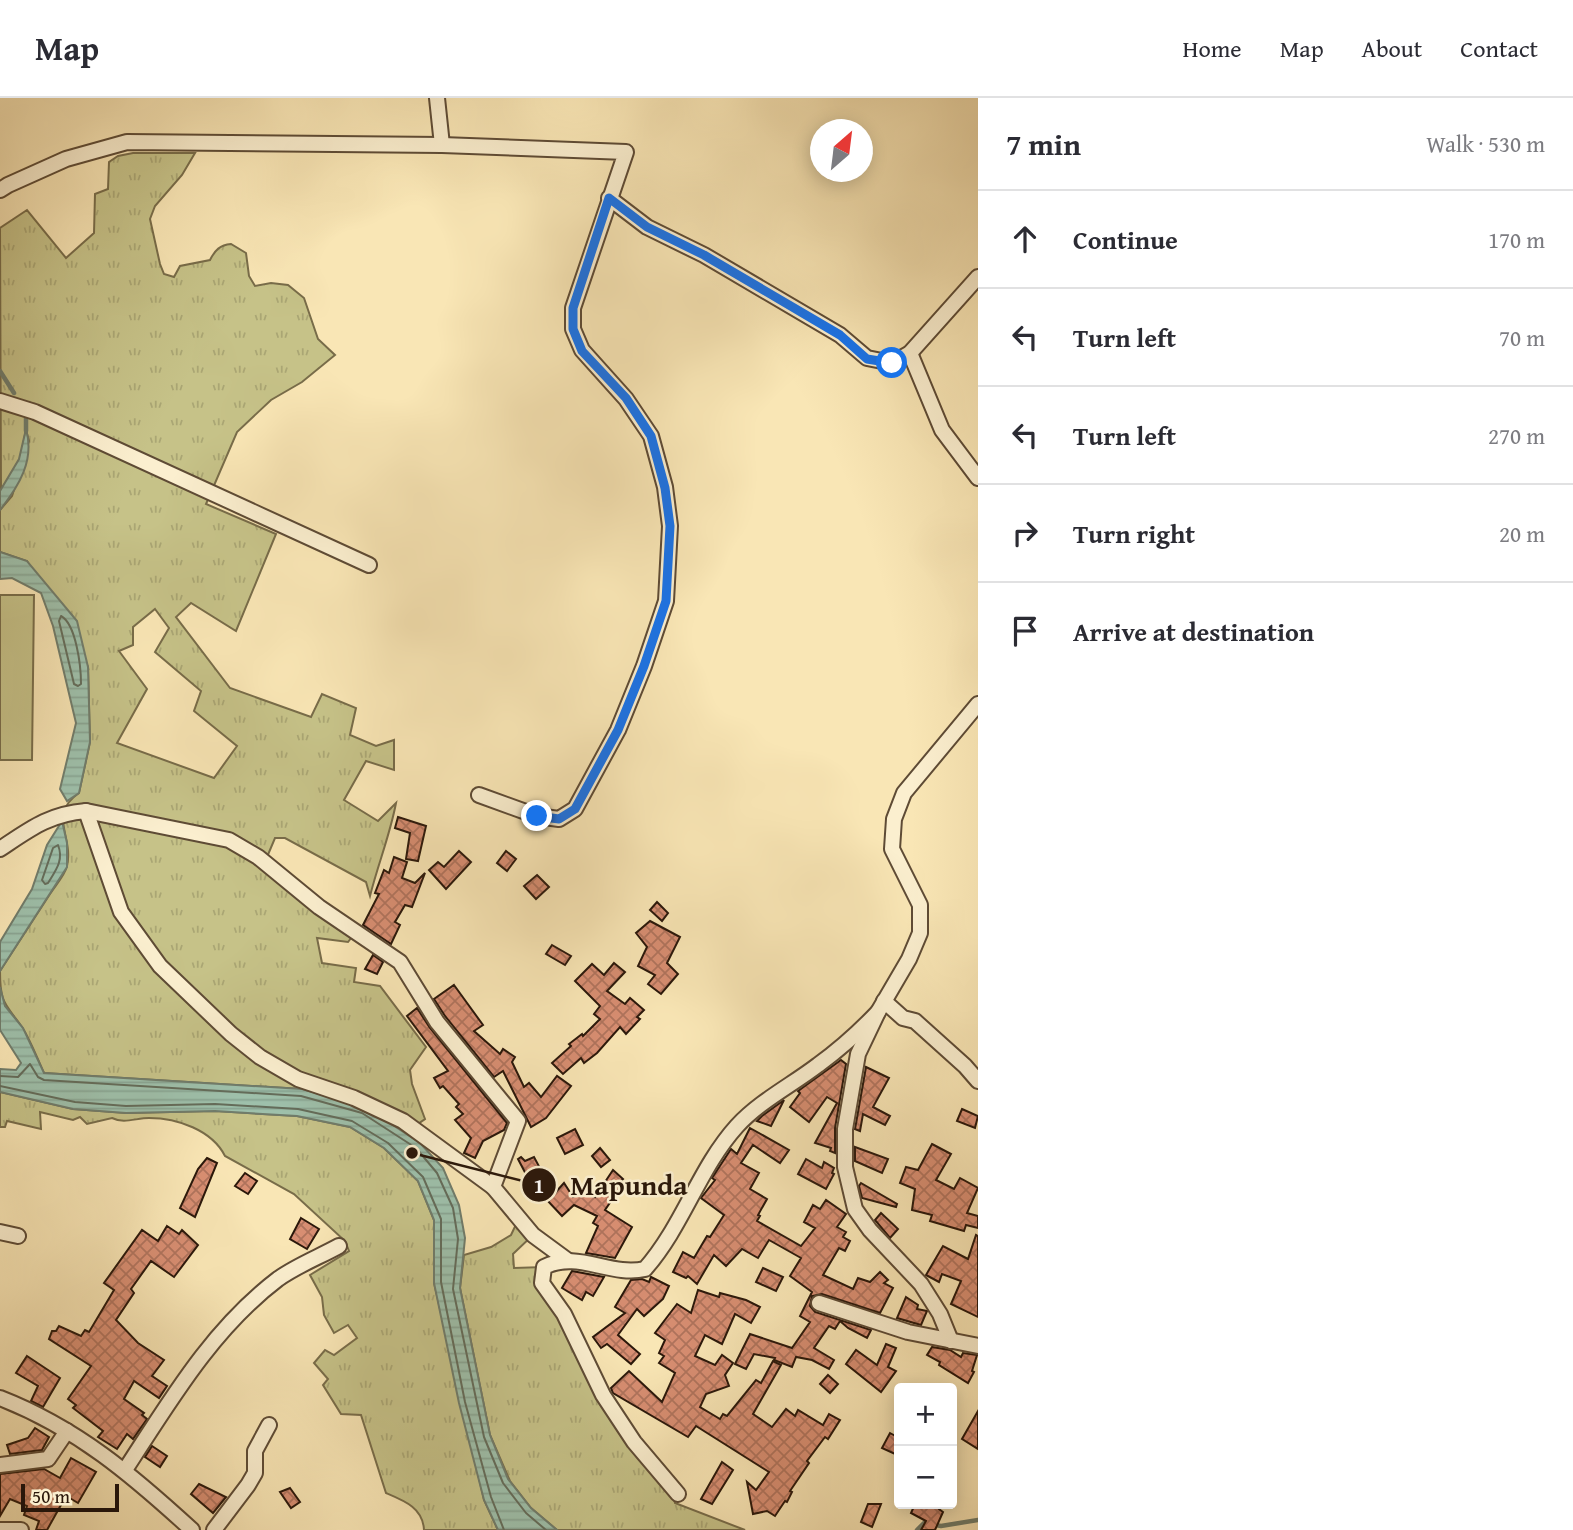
<!DOCTYPE html>
<meta charset="utf-8">
<style>
:root{--surface:#fff;--page:#f7f7f7;--text:#2b2b33;--muted:#7c7c81;--line:#e1e1e2}
body{margin:0;font-family:"Gentium Book Plus",serif;background:var(--page);color:var(--text)}
.controls{position:absolute;right:21px;bottom:21px;display:grid;overflow:hidden;border-radius:7px;box-shadow:0 4px 18px #0003}
.controls button{width:63px;height:63px;display:grid;place-items:center;padding:0;border:0;border-bottom:2px solid var(--line);background:var(--surface);color:var(--text);font:35px sans-serif}
.compass{position:absolute;left:810px;top:21px;width:63px;height:63px;border-radius:50%;background:var(--surface);box-shadow:0 4px 18px #0003;rotate:28deg}
.scale{position:absolute;left:21px;bottom:18px;width:98px;box-sizing:border-box;padding-left:7px;border:4px solid #2a170a;border-top:0;font-size:19px;line-height:24px;white-space:nowrap;color:#2a170a;-webkit-text-stroke:5px #fbefcf;paint-order:stroke}
.stop{position:absolute;width:21px;height:21px;margin:-16px;border:5px solid #1a73e8;border-radius:50%;background:#fff}
.stop.end{background:#1a73e8;border-color:#fff;box-shadow:0 2px 7px #0008}
.list{margin:0;padding:0;list-style:none}
h2{display:flex;justify-content:space-between;align-items:center;height:91px;margin:0;padding:0 28px;font-size:30px}
h2 small{font-size:23px;font-weight:400;color:var(--muted)}
.list li{display:grid;grid-template-columns:46px 1fr auto;gap:21px;align-items:center;box-sizing:border-box;height:98px;padding:0 28px;border-top:2px solid var(--line)}
.list b{display:block;font-size:26px;white-space:nowrap}
.list em{font-size:23px;font-style:normal;color:var(--muted)}
.icon{flex:none;width:38px;height:38px;fill:none;stroke:currentColor;stroke-width:2;stroke-linecap:round;stroke-linejoin:round}
.map{position:relative;flex:none;width:978px;height:1432px;overflow:hidden}
header{display:flex;align-items:center;gap:42px;box-sizing:border-box;height:98px;padding:0 35px;background:var(--surface);border-bottom:2px solid var(--line)}
header strong{font-size:33px}
nav{display:flex;gap:38px;margin-inline-start:auto;font-size:24px}
main{display:flex}
aside{flex:1;background:var(--surface)}
.map>svg:first-child{display:block}
</style>
<header>
<strong>Map</strong>
<nav><a>Home</a><a>Map</a><a>About</a><a>Contact</a></nav>
</header>
<main>
<div class="map">
<svg width="978" height="1432" viewBox="0 0 978 1432">
<defs>
<pattern id="grass-tufts" width="24" height="20" patternUnits="userSpaceOnUse" patternTransform="scale(1.75)"><rect width="24" height="20" fill="#c6c288"/><path d="M3 7l-1-3M5 7V3M7 7l1-3M15 17l-1-3M17 17v-4M19 17l1-3" fill="none" stroke="#aaa674"/></pattern>
<pattern id="water-rules" width="6" height="5" patternUnits="userSpaceOnUse" patternTransform="scale(1.75)"><rect width="6" height="5" fill="#9ec0ab"/><path d="M0 2.5h6" fill="none" stroke="#88a492"/></pattern>
<pattern id="building-cross-hatch" width="8" height="8" patternUnits="userSpaceOnUse" patternTransform="scale(1.75)"><rect width="8" height="8" fill="#d88e72"/><path d="M0 0l8 8M0 8l8-8" fill="none" stroke="#af735c"/></pattern>
</defs>
<rect width="100%" height="100%" fill="#f9e6b5"/>
<filter id="stains"><feTurbulence type="fractalNoise" baseFrequency=".00286" numOctaves="4"/><feColorMatrix values="0 0 0 0 .2 0 0 0 0 .09 0 0 0 0 .02 0 0 0 .5 -.17"/></filter>
<radialGradient id="worn" r=".72"><stop offset=".6" stop-color="#630" stop-opacity="0"/><stop offset="1" stop-color="#630" stop-opacity=".3"/></radialGradient>
<g fill="url(#grass-tufts)" stroke="#786c49" stroke-width="2" fill-rule="evenodd">
<path d="M133 55H195L182 77 155 108 150 121 160 166 164 176 174 179 180 168 210 162C215 152 220 147 231 146L246 155 249 178 255 188 271 185 288 187 304 200 318 241 335 257 302 284 271 302 237 334 206 406 276 436 236 533 191 505 176 519 230 590 311 619 322 596 356 610 350 637 376 648 394 642V672L366 663 344 702 378 723 396 705C390 737 378 766 370 798L366 784 285 740H275L267 759 355 835 348 844 317 840 322 865 356 870 354 884 380 888 426 949 410 972 412 986 425 1021 412 1030 399 1031 364 1008 302 991 44 975C37 960 31 943 22 929 5 905 0 906 0 873 17 847 33 822 50 796 55 788 65 777 67 768 74 738 47 717 79 695L90 644 88 569 27 463 0 454V412L12 398 29 343 26 332 20 361 1 392 0 130 27 112 66 160 94 135 95 96 108 91 109 64 118 58ZM155 511 169 530 155 554 201 593 194 613 237 648 214 680 117 645 147 591 119 553 133 547V529Z"/>
<path d="M0 994 73 1011 126 1015 215 1013 297 1018 350 1029 384 1050 418 1083 434 1122V1185L484 1402 498 1432H424C423 1410 405 1403 386 1395L361 1317 341 1316 323 1287 328 1281 314 1265 325 1252 334 1257 357 1240 348 1227 334 1235 324 1217 322 1199 310 1177 349 1153 345 1143 294 1096 225 1058C212 1032 177 1020 149 1020 136 1020 124 1026 112 1020L87 1026 80 1019 73 1022 40 1014 41 1031 7 1023 5 1029H0Z"/>
<polygon points="519,1120 533,1137 513,1156 514,1170 544,1169 543,1185 603,1297 671,1387 675,1405 745,1432 557,1432 531,1410 510,1383 490,1337 460,1190 464,1157 491,1149 511,1137"/>
</g>
<polygon fill="#c6c288" stroke="#786c49" stroke-width="2" points="0,497 34,497 32,662 0,662"/>
<g fill="url(#water-rules)" stroke="#707c6b" stroke-width="2">
<path d="M26 331C35 362 19 388 0 412V393L19 361Z"/>
<polygon points="0,454 27,463 77,523 88,569 90,644 79,695 67,703 60,691 76,625 53,528 41,495 12,480 0,481"/>
<polygon points="62,723 67,745 67,769 0,873 0,844 32,791 47,747"/>
<polygon points="0,889 5,908 23,930 44,975 302,991 364,1008 420,1045 443,1070 459,1107 465,1140 460,1190 490,1337 508,1381 531,1410 557,1432 498,1432 484,1402 459,1305 434,1185 434,1122 418,1083 384,1050 350,1029 297,1018 215,1013 126,1015 73,1011 0,994 0,971 16,972 21,965 0,932"/>
</g>
<g fill="none" stroke-linecap="round" stroke-linejoin="round">
<g stroke="#646c5a" stroke-width="2">
<path d="M61 518C76 526 81 568 81 586L78 588 74 586 59 523Z"/>
<path d="M58 747C64 762 56 772 48 785L45 786 42 782 53 750Z"/>
<polyline points="0,978 18,979 30,966 38,979 44,982 301,998 362,1015 416,1050 437,1075 453,1110 458,1141 453,1191 484,1339 503,1385 526,1415 546,1432"/>
<polyline points="0,988 75,1004 126,1008 215,1006 298,1011 352,1023 388,1045 423,1079 441,1121 441,1184 465,1304 491,1399 504,1432"/>
</g>
<g stroke="#707c6b" stroke-width="4.5">
<polyline points="0,273 14,295"/>
<polyline points="26,320 26,333"/>
<polyline points="917,1432 924,1425 941,1428 978,1422"/>
</g>
</g>
<g fill="url(#building-cross-hatch)" stroke="#2a170a" stroke-width="2">
<polygon points="398,719 426,728 418,763 406,761 410,735 395,730"/>
<polygon points="459,753 471,764 446,791 429,772 438,764 444,769"/>
<polygon points="506,753 516,761 507,773 497,765"/>
<polygon points="394,759 407,764 402,780 415,785 425,775 412,809 405,807 395,824 400,827 391,846 363,827 379,796 375,795 384,772 389,775"/>
<polygon points="537,777 549,789 536,801 524,788"/>
<polygon points="657,804 668,815 662,823 650,812"/>
<polygon points="650,823 680,839 667,865 678,876 661,896 648,886 655,877 638,868 647,849 636,835"/>
<polygon points="552,847 571,858 565,867 546,856"/>
<polygon points="373,857 383,864 377,876 365,871"/>
<polygon points="614,865 625,874 607,893 625,906 630,900 644,912 637,919 640,921 626,936 620,929 597,955 584,965 581,960 563,976 552,965 571,948 569,946 582,936 583,938 600,921 594,916 600,908 575,883 592,866 604,877"/>
<polygon points="454,887 483,927 474,933 500,956 503,951 515,959 512,964 524,989 529,985 541,999 557,978 571,988 546,1020 531,1029 503,973 494,979 445,918 434,901"/>
<polygon points="417,910 430,930 507,1025 504,1032 483,1043 475,1060 464,1055 471,1040 455,1022 463,1016 456,1009 459,1006 443,988 440,990 434,980 448,973 407,918"/>
<polygon points="841,962 846,966 835,1030 835,1055 830,1053 831,1050 815,1045 837,1005 827,999 809,1024 790,1009 800,995 798,993"/>
<polygon points="866,969 889,980 873,1009 890,1018 885,1027 863,1016 860,1033 855,1031"/>
<polygon points="784,1002 771,1028 757,1023 762,1018"/>
<polygon points="962,1011 978,1018 975,1030 957,1023"/>
<polygon points="750,1030 789,1052 780,1065 753,1047 741,1065 759,1075 750,1091 767,1101 758,1117 760,1118 757,1123 801,1148 815,1130 804,1124 813,1107 820,1111 826,1102 846,1116 837,1129 846,1134 843,1139 850,1143 845,1153 839,1150 823,1177 853,1191 858,1180 870,1184 880,1174 888,1182 884,1185 893,1190 880,1215 822,1196 812,1198 810,1208 815,1214 871,1232 867,1240 848,1230 840,1223 835,1231 829,1228 814,1250 834,1262 829,1271 812,1262 796,1259 792,1269 774,1262 775,1260 754,1256 746,1271 735,1266 750,1236 792,1250 810,1224 800,1218 812,1194 790,1178 801,1160 769,1142 758,1160 742,1151 726,1168 714,1157 697,1186 688,1178 686,1180 673,1174 683,1154 694,1160 707,1138 710,1139 724,1117 701,1100 715,1082 712,1080 731,1051 737,1056"/>
<polygon points="575,1031 583,1047 565,1056 557,1040"/>
<polygon points="932,1046 951,1056 936,1082 954,1091 960,1080 978,1090 967,1115 978,1118 978,1130 966,1127 964,1133 930,1123 932,1117 912,1112 915,1091 900,1085 906,1069 918,1072"/>
<polygon points="855,1049 888,1061 882,1075 855,1063"/>
<polygon points="600,1050 610,1062 601,1069 592,1058"/>
<polygon points="521,1059 525,1063 534,1059 542,1074 537,1076 555,1095 564,1085 573,1099 587,1091 595,1099 613,1072 623,1081 617,1087 620,1090 605,1112 632,1129 615,1160 586,1155 598,1128 593,1125 597,1118 574,1107 562,1118 530,1084 518,1061"/>
<polygon points="207,1060 217,1065 195,1119 180,1110 198,1071"/>
<polygon points="806,1061 822,1070 824,1064 834,1070 832,1075 834,1076 826,1091 798,1076"/>
<polygon points="245,1075 257,1083 248,1096 235,1088"/>
<polygon points="861,1085 897,1106 896,1109 862,1100 859,1088"/>
<polygon points="881,1115 898,1131 890,1140 875,1122"/>
<polygon points="301,1120 319,1131 307,1151 290,1141"/>
<polygon points="167,1128 179,1136 182,1132 198,1147 174,1179 151,1163 131,1191 134,1195 116,1222 138,1245 164,1262 152,1278 167,1288 159,1300 134,1283 124,1301 144,1315 142,1317 147,1321 133,1341 127,1336 117,1351 98,1339 103,1333 73,1310 76,1307 68,1301 91,1268 49,1241 52,1233 56,1233 59,1228 81,1238 85,1232 89,1234 114,1192 104,1185 142,1132 158,1143"/>
<polygon points="976,1137 978,1138 978,1219 951,1206 961,1183 942,1176 939,1184 926,1177 943,1148 968,1161"/>
<polygon points="763,1170 783,1179 776,1193 756,1184"/>
<polygon points="572,1173 604,1179 593,1198 586,1194 582,1202 562,1190"/>
<polygon points="651,1179 669,1188 663,1201 644,1218 637,1211 618,1237 640,1256 631,1266 607,1246 601,1250 593,1239 625,1215 615,1209 631,1182 642,1181 649,1184"/>
<polygon points="698,1192 719,1199 720,1195 746,1202 760,1209 751,1225 735,1216 722,1246 705,1237 695,1258 715,1267 722,1257 733,1265 725,1277 729,1288 706,1296 700,1309 720,1321 723,1316 727,1318 756,1282 761,1285 773,1263 781,1267 753,1316 772,1329 786,1311 795,1318 798,1312 823,1327 829,1316 840,1322 828,1341 825,1339 807,1363 809,1365 790,1393 792,1394 787,1404 785,1403 775,1418 767,1413 753,1416 747,1384 756,1392 769,1374 696,1328 688,1339 613,1295 611,1290 629,1273 662,1304 675,1275 659,1265 664,1258 659,1255 665,1242 655,1235 677,1206 691,1215"/>
<polygon points="906,1199 918,1207 917,1211 927,1213 921,1227 897,1220"/>
<polygon points="886,1246 896,1250 888,1269 896,1273 881,1294 846,1266 856,1252 877,1267"/>
<polygon points="932,1249 950,1252 961,1259 963,1255 977,1257 972,1273 974,1274 968,1285 939,1267 940,1264 927,1257"/>
<polygon points="27,1258 60,1280 43,1309 31,1303 38,1288 16,1275"/>
<polygon points="828,1277 838,1286 830,1295 820,1286"/>
<polygon points="978,1313 978,1351 962,1341"/>
<polygon points="35,1330 49,1339 42,1352 10,1356 7,1347 28,1340"/>
<polygon points="890,1335 899,1340 899,1348 895,1356 882,1350"/>
<polygon points="152,1348 167,1358 160,1369 145,1359"/>
<polygon points="71,1360 96,1374 78,1405 66,1398 47,1432 36,1432 39,1423 24,1417 27,1408 10,1401 0,1418 0,1376 44,1371 60,1380"/>
<polygon points="722,1364 733,1372 712,1406 701,1401"/>
<polygon points="199,1386 226,1399 213,1415 191,1396"/>
<polygon points="290,1390 300,1404 291,1410 280,1394"/>
<polygon points="868,1406 881,1406 872,1429 861,1424"/>
<polygon points="915,1406 932,1406 943,1414 935,1432 921,1432 926,1423 911,1415"/>
</g>
<g fill="none" stroke-linecap="round" stroke-linejoin="round">
<defs>
<g id="minor">
<polyline points="437,0 442,47"/>
<polyline points="0,92 8,87 66,61 127,44 442,47 626,54 573,210 573,231 582,252 626,301 651,338 665,389 670,428 666,503 644,568 618,632 575,711 559,721 537,718 479,697"/>
<polyline points="609,100 647,129 704,157 840,237 867,260 892,265 910,255 978,179"/>
<polyline points="910,255 942,332 978,380"/>
<polyline points="0,303 35,314 369,467"/>
<polyline points="86,713 121,814 160,868 231,936 260,959 298,981 354,1000 403,1023 493,1089"/>
<path d="M0 751C30 731 49 716 86 713L229 742 258 759 319 809 400 864 437 924 518 1023 493 1089 533 1137 567 1162"/>
<polyline points="884,903 903,920 915,923 965,968 978,983"/>
<polyline points="0,1134 18,1138"/>
<polyline points="819,1205 908,1234 978,1248"/>
<polyline points="951,1243 940,1216 921,1186 870,1132 855,1111 845,1069 845,1031 858,956 878,914 909,861 920,835 920,807 892,751 894,721 904,695 978,606"/>
<path d="M0 1300C77 1330 132 1377 192 1432"/>
<polyline points="0,1367 48,1361 67,1333"/>
<path d="M125 1372C170 1303 212 1231 278 1181 296 1168 319 1159 339 1148"/>
<path d="M678 1396 634 1344 603 1297 564 1216 542 1185 544 1169C578 1152 610 1179 645 1171 683 1128 699 1070 737 1028 760 1003 792 987 818 967 840 951 859 934 878 914"/>
<polyline points="0,1432 21,1432"/>
<polyline points="214,1432 248,1387 255,1375 255,1353 269,1327"/>
</g>
</defs>
<use href="#minor" stroke="#5e4b35" stroke-width="18"/>
<use href="#minor" stroke="#fbefcf" stroke-width="14"/>
</g>
<g fill="none" stroke-linecap="round" stroke-linejoin="round">
<polyline stroke="#1a73e8" stroke-width="9" points="537,718 559,721 575,711 618,632 644,568 666,503 670,428 665,390 651,338 626,300 582,253 573,231 573,210 609,100 647,129 704,157 840,237 867,261 892,265"/>
</g>
<path fill="none" stroke="#2a170a" stroke-width="2.5" d="M412 1055L539 1087"/>
<g fill="#2a170a" stroke="#fbefcf" stroke-width="2.5">
<circle cx="412" cy="1055" r="7"/>
<circle cx="539" cy="1087" r="18"/>
</g>
<g font-size="21" text-anchor="middle" font-weight="bold" fill="#fff">
<text x="539" y="1095">1</text>
</g>
<g font-size="28" text-anchor="middle" font-weight="bold" fill="#2a170a" stroke="#fbefcf" stroke-width="5" stroke-linejoin="round" paint-order="stroke">
<text x="629" y="1097">Mapunda</text>
</g>
<rect width="100%" height="100%" filter="url(#stains)"/>
<rect width="100%" height="100%" fill="url(#worn)"/>
</svg>
<div class="controls">
<button>+</button>
<button>−</button>
</div>
<svg class="compass" viewBox="-18 -18 36 36"><path d="M0-13l5 13h-10z" fill="#e53935"/><path d="M0 13l5-13h-10z" fill="#7c7c81"/></svg>
<div class="scale">50 m</div>
<div class="stop" style="left:892px;top:265px"></div>
<div class="stop end" style="left:537px;top:718px"></div>
</div>
<aside>
<h2>7 min<small>Walk · 530 m</small></h2>
<ul class="list">
<li><svg class="icon" aria-label="ahead" viewBox="0 0 24 24"><path d="M12 20V5M6 11l6-6 6 6"/></svg><div><b>Continue</b></div><em>170 m</em></li>
<li><svg class="icon" aria-label="left" viewBox="0 0 24 24"><path d="M17 20v-9H6M10 6l-5 5 5 5"/></svg><div><b>Turn left</b></div><em>70 m</em></li>
<li><svg class="icon" aria-label="left" viewBox="0 0 24 24"><path d="M17 20v-9H6M10 6l-5 5 5 5"/></svg><div><b>Turn left</b></div><em>270 m</em></li>
<li><svg class="icon" aria-label="right" viewBox="0 0 24 24"><path d="M7 20v-9h11M14 6l5 5-5 5"/></svg><div><b>Turn right</b></div><em>20 m</em></li>
<li><svg class="icon" aria-label="arrive" viewBox="0 0 24 24"><path d="M6 21V4h12l-3 4 3 4H6"/></svg><div><b>Arrive at destination</b></div></li>
</ul>
</aside>
</main>
